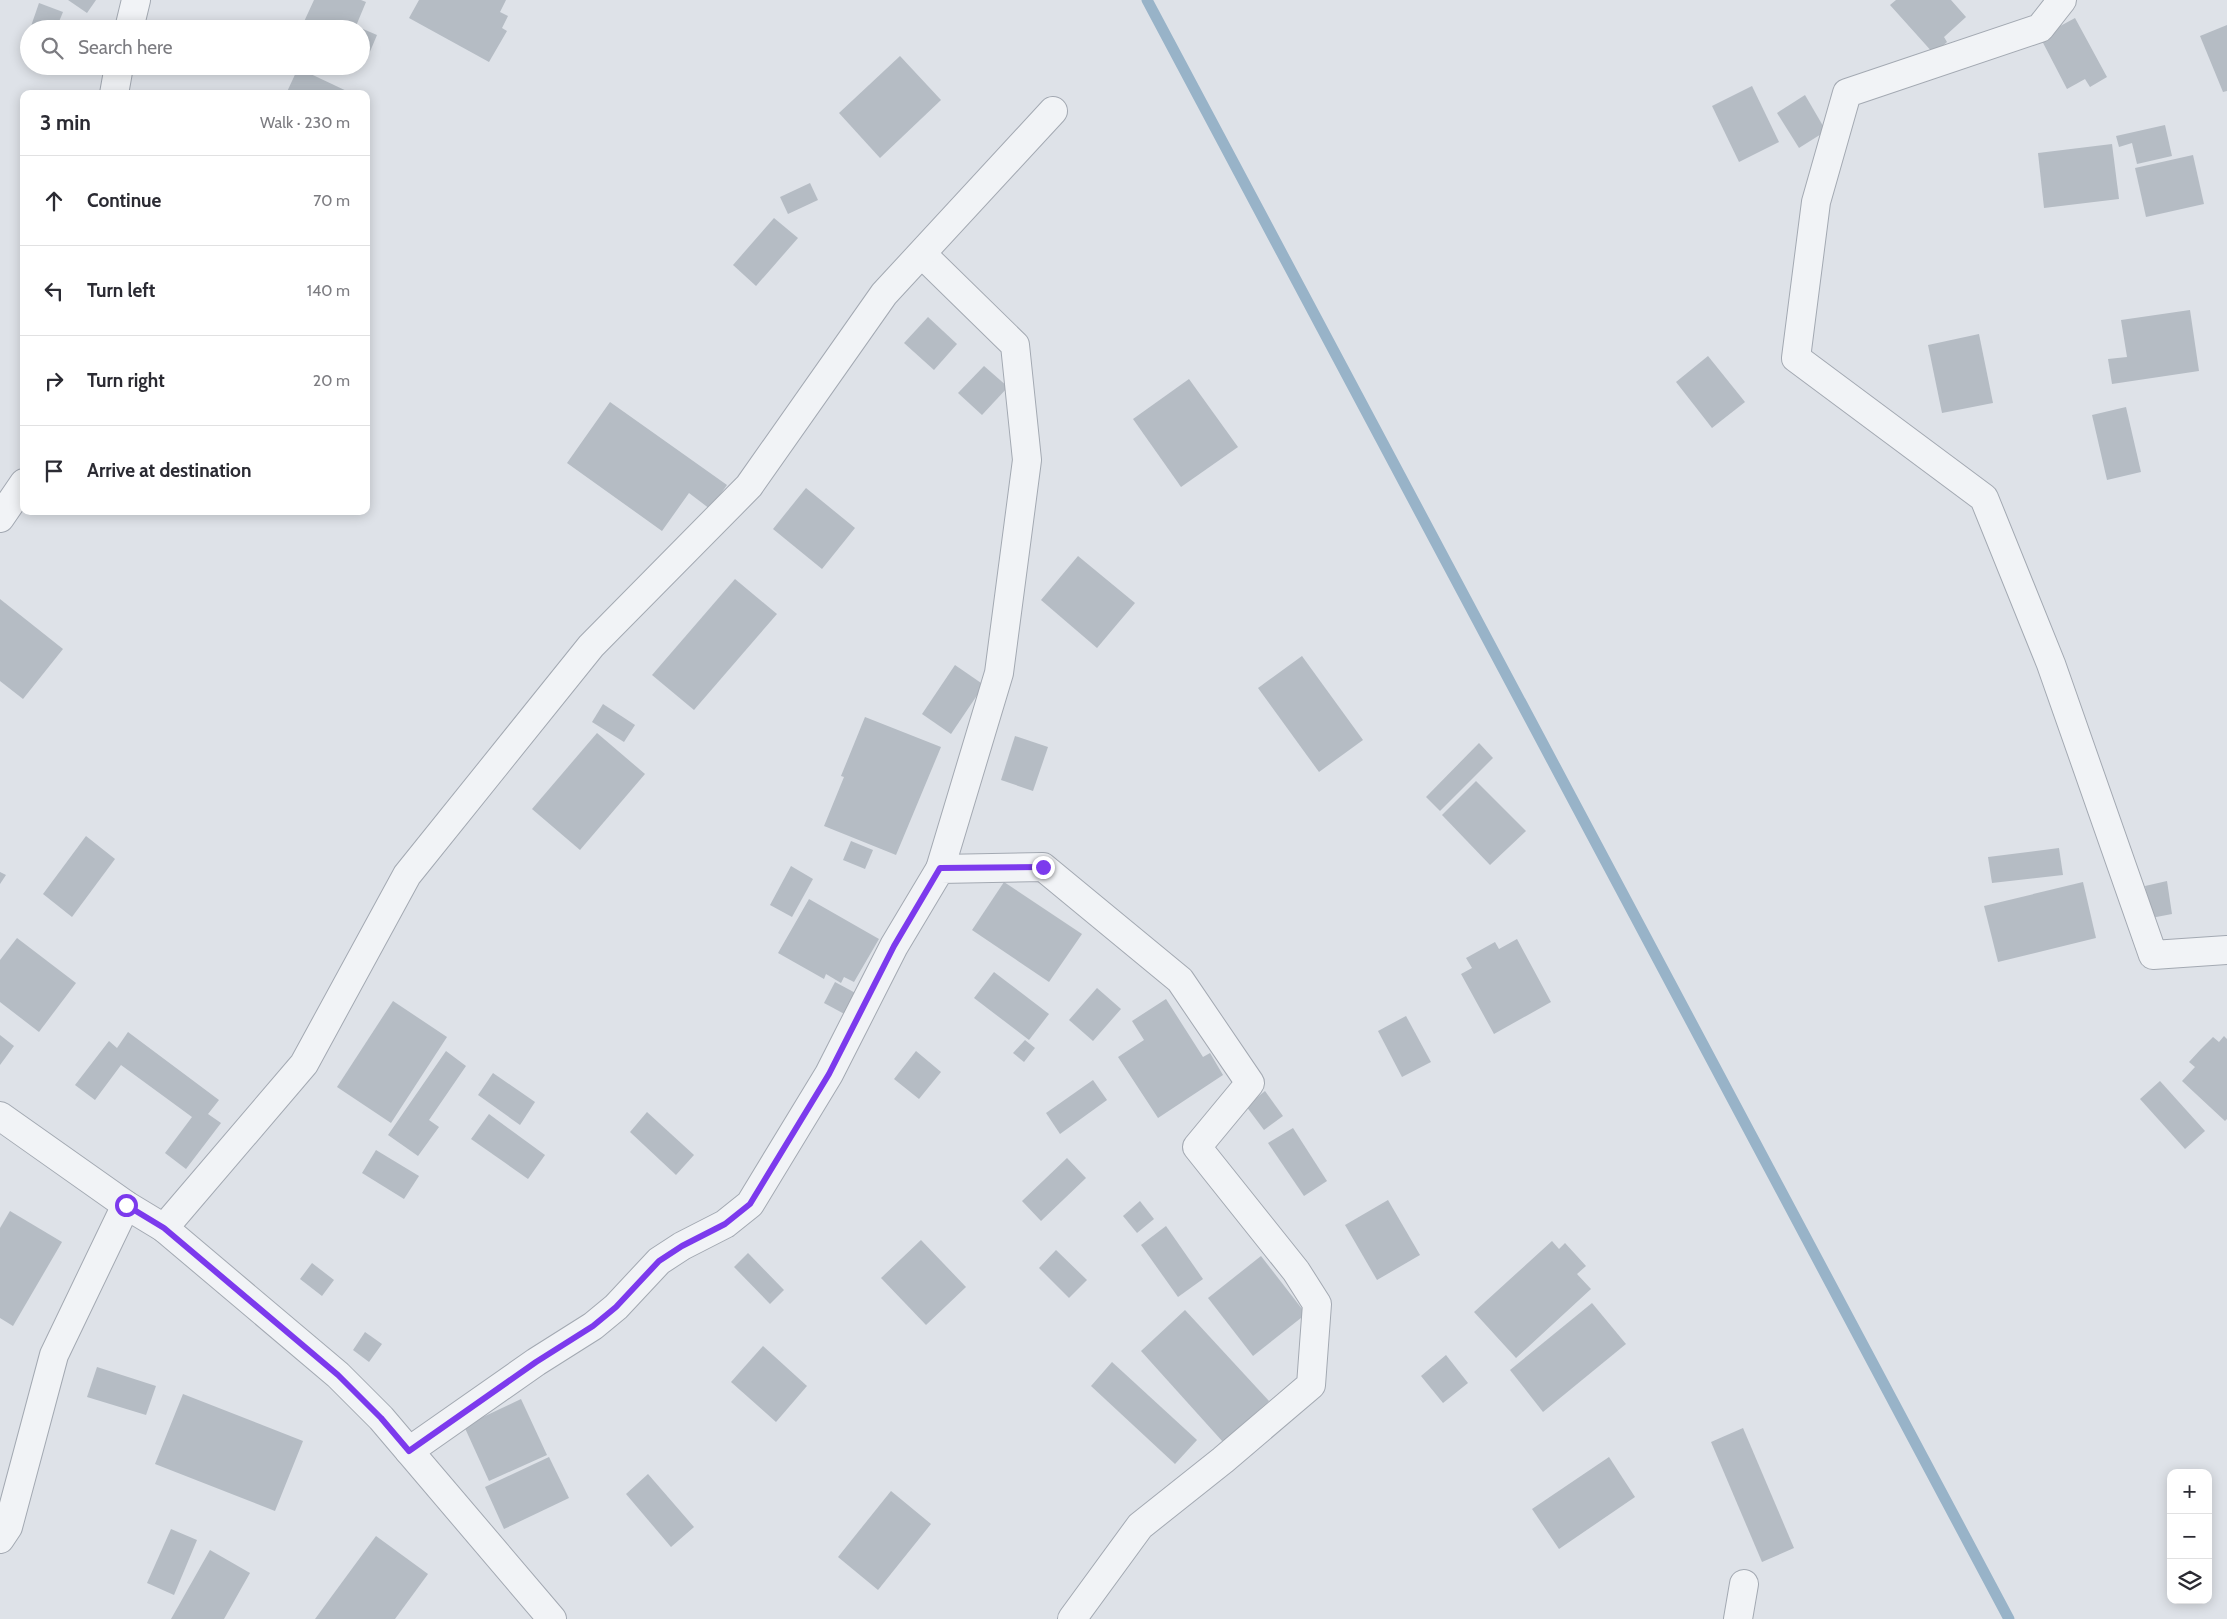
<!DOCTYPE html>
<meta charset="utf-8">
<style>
:root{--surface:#fff;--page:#f7f7f7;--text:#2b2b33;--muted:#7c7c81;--line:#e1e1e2}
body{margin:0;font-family:Cabin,sans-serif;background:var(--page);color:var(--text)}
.controls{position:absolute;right:15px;bottom:15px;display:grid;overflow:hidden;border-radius:10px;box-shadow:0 2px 12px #0003}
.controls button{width:45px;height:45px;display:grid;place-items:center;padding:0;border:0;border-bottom:1px solid var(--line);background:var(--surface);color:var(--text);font:25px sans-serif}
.stop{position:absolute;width:15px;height:15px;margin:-11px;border:4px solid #7c3aed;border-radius:50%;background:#fff}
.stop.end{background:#7c3aed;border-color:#fff;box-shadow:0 1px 5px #0008}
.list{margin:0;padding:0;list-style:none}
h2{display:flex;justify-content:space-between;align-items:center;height:65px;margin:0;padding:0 20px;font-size:21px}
h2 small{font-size:16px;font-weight:400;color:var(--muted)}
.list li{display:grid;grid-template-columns:32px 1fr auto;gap:15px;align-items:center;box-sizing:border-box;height:90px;padding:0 20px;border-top:1px solid var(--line)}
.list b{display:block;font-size:19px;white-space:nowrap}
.list em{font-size:16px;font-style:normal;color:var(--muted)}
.icon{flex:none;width:28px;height:28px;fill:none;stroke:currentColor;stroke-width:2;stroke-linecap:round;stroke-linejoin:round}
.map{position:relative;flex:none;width:2227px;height:1619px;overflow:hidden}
.search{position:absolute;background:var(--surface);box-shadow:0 2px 12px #0003;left:20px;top:20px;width:350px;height:55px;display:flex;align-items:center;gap:12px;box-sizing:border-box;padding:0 18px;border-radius:28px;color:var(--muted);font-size:19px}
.panel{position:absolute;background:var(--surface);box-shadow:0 2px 12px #0003;left:20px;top:90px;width:350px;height:425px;border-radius:10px}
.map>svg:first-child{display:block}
</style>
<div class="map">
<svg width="2227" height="1619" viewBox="0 0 2227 1619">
<rect width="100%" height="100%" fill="#dee2e8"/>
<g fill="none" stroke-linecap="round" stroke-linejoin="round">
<polyline stroke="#98b3c8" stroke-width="11" points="1147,0 2009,1619"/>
</g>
<g fill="#b5bcc4">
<polygon points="68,0 96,0 87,13"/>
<polygon points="314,0 361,0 366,2 356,26 377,35 369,54 361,51 361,29 309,29 302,26"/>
<polygon points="419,0 506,0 500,12 508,16 502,28 507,31 489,62 409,18"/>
<polygon points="1896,0 1951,0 1966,17 1944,37 1947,42 1934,54 1890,5"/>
<polygon points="39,3 63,12 56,29 30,29"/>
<polygon points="2075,18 2107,77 2090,87 2085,79 2067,89 2040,37"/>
<polygon points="2227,25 2227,91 2223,92 2200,36"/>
<polygon points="900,56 941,100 880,158 839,113"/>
<polygon points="298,68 353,94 286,94"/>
<polygon points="1752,86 1779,142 1739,162 1712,106"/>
<polygon points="1805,95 1826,131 1799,148 1777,113"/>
<polygon points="2165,125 2172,156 2137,164 2132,143 2119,147 2116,136"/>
<polygon points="2112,144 2119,199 2044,208 2038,153"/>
<polygon points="2193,155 2204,204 2146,217 2135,168"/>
<polygon points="810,183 818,200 788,214 780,197"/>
<polygon points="774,218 798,238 756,286 733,265"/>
<polygon points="2190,310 2199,371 2112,384 2108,359 2127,357 2121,320"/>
<polygon points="928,317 957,344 934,370 904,343"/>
<polygon points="1979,334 1993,403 1942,413 1928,345"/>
<polygon points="1708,356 1745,402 1712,428 1676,382"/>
<polygon points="984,366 1008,387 982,415 958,393"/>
<polygon points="1189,379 1238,447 1181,487 1133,419"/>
<polygon points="610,402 727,485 710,509 689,493 662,531 567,463"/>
<polygon points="2126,407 2141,472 2107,480 2092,415"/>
<polygon points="806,488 855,528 822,569 773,529"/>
<polygon points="1078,556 1135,603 1097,648 1041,600"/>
<polygon points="735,579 777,614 694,710 652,675"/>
<polygon points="0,599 63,649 23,699 0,681"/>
<polygon points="1302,656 1363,740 1319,772 1258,688"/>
<polygon points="955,665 984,685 951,734 922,714"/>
<polygon points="603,704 635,725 624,742 592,722"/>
<polygon points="865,717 941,747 896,855 824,826 844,777 841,776"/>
<polygon points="597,733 645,774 580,850 532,809"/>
<polygon points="1015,736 1048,747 1033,791 1001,780"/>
<polygon points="1479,743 1493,758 1440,811 1426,797"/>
<polygon points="1476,781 1526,831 1490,865 1442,815"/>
<polygon points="86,836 115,859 72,917 43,894"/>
<polygon points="851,841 873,850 865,869 843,860"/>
<polygon points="2059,848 2063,875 1992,883 1988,857"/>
<polygon points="791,866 813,879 792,917 770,905"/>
<polygon points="0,872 6,875 0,884"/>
<polygon points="2167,881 2172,914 2151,918 2145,886"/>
<polygon points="1004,882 1082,934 1049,982 972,930"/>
<polygon points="2083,882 2096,938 1998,962 1984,906"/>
<polygon points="809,899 879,939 854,982 844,977 841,983 826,974 824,979 778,953"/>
<polygon points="17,938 76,983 39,1032 0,1002 0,960"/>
<polygon points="1517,939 1551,1002 1494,1034 1461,974 1472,968 1466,958 1495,942 1499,949"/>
<polygon points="994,972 1049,1014 1029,1040 974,998"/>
<polygon points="835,982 861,996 850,1017 824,1003"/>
<polygon points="1097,988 1121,1009 1093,1041 1069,1020"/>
<polygon points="1166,999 1203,1057 1210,1053 1223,1075 1158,1118 1118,1057 1144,1040 1132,1021"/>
<polygon points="393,1001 447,1037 391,1123 337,1087"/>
<polygon points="1406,1016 1431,1062 1402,1077 1378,1031"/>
<polygon points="128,1032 219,1100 208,1114 221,1123 186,1169 165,1153 192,1117 121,1065 95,1100 75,1085 109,1041 117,1048"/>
<polygon points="0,1035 14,1046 0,1065"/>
<polygon points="2224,1036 2227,1039 2227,1119 2225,1121 2182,1081 2195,1067 2189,1062 2201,1049 2213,1037 2219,1042"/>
<polygon points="1025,1040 1035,1048 1024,1062 1013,1053"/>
<polygon points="446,1051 466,1066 429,1120 439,1127 418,1156 388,1135"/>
<polygon points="916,1051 941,1072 919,1099 894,1079"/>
<polygon points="493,1073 535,1102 520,1125 478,1095"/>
<polygon points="1093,1080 1107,1100 1060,1134 1046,1113"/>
<polygon points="2160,1081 2205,1131 2185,1149 2140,1099"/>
<polygon points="1265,1091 1283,1116 1264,1130 1246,1106"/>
<polygon points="647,1112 694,1155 676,1175 630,1132"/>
<polygon points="489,1114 545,1155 528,1179 471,1139"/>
<polygon points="1293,1128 1327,1181 1304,1196 1268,1143"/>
<polygon points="376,1150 419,1176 404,1199 362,1173"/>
<polygon points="1067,1158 1086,1178 1041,1221 1022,1201"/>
<polygon points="1388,1200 1420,1255 1377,1280 1345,1225"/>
<polygon points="1140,1201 1154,1219 1137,1233 1123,1216"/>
<polygon points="10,1211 62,1242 13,1326 0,1318 0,1228"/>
<polygon points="1166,1226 1203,1279 1178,1297 1141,1245"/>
<polygon points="921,1240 966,1287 926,1325 881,1278"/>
<polygon points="1552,1241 1559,1249 1565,1243 1586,1266 1577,1274 1591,1289 1516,1358 1474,1312"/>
<polygon points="1056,1250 1087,1280 1069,1298 1039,1268"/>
<polygon points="748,1253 784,1290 770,1304 734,1267"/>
<polygon points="1261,1256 1306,1314 1253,1356 1208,1298"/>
<polygon points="312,1263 334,1280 322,1296 300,1279"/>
<polygon points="1592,1303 1626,1344 1543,1412 1510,1370"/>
<polygon points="1185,1310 1269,1401 1223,1442 1141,1351"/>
<polygon points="365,1332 382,1344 369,1362 353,1350"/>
<polygon points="763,1346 807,1386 776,1422 731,1382"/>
<polygon points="1446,1355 1468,1383 1443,1403 1421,1376"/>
<polygon points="1112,1362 1197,1440 1175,1464 1091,1386"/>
<polygon points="97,1367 156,1386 146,1415 87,1397"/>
<polygon points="183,1394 303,1441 275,1511 155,1464"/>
<polygon points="521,1399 547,1455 489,1481 464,1426"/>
<polygon points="1743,1428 1794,1548 1762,1562 1711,1442"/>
<polygon points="549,1457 569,1498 504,1529 485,1487"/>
<polygon points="1609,1457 1635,1497 1559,1549 1532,1509"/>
<polygon points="648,1474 694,1527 671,1547 626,1494"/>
<polygon points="891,1491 931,1524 878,1590 838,1557"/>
<polygon points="171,1529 197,1540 174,1595 147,1583"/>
<polygon points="376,1536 428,1574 395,1619 315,1619"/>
<polygon points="210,1550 250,1573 224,1619 171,1619"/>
</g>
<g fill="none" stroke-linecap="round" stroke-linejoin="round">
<defs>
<g id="street">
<polyline points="2062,0 2040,28 1847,93 1816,202 1796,358 1984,498 2051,664 2153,955 2227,950"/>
<polyline points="129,29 136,0"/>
<polyline points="114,94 119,66"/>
<polyline points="922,254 1015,345 1027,460 999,673 940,869"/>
<polyline points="0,518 24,483"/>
<polyline points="0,1116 126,1205 164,1228 338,1375 381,1418 552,1619"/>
<polyline points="164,1228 304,1064 407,875 591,646 749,486 884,294 1053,111"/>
<polyline points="409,1451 536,1362 593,1326 616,1307 659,1261 682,1246 725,1224 750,1204 829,1074 894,946 940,869 1043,867 1180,980 1250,1083 1197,1147 1296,1271 1317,1304 1311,1385 1223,1460 1140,1526 1072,1619"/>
<polyline points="0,1539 8,1527 54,1355 126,1205"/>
<polyline points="1738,1619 1744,1584"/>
</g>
</defs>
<use href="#street" stroke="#a3a9b2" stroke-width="30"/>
<use href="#street" stroke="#f1f3f6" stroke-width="28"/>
</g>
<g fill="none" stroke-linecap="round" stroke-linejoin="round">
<polyline stroke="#7c3aed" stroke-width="6" points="126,1205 164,1228 338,1375 381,1418 409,1451 536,1362 593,1326 616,1307 659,1261 682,1246 725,1224 750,1204 829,1074 894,946 940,868 1043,867"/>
</g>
</svg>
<div class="controls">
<button>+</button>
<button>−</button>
<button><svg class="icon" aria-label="layers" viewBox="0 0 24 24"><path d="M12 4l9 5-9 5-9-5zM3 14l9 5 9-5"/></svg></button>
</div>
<div class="stop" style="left:126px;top:1205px"></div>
<div class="stop end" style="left:1043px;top:867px"></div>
<div class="search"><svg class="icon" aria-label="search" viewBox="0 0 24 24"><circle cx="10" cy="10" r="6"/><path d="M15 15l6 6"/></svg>Search here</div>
<section class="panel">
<h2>3 min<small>Walk · 230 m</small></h2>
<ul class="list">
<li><svg class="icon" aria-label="ahead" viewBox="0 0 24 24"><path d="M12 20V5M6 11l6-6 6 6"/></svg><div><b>Continue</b></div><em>70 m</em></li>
<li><svg class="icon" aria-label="left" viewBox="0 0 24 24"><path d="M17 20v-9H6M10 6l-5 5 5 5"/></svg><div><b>Turn left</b></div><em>140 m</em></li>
<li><svg class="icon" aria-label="right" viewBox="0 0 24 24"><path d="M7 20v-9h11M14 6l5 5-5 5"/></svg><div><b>Turn right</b></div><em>20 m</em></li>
<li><svg class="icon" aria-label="arrive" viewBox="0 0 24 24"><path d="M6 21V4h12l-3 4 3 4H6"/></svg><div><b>Arrive at destination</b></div></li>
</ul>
</section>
</div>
